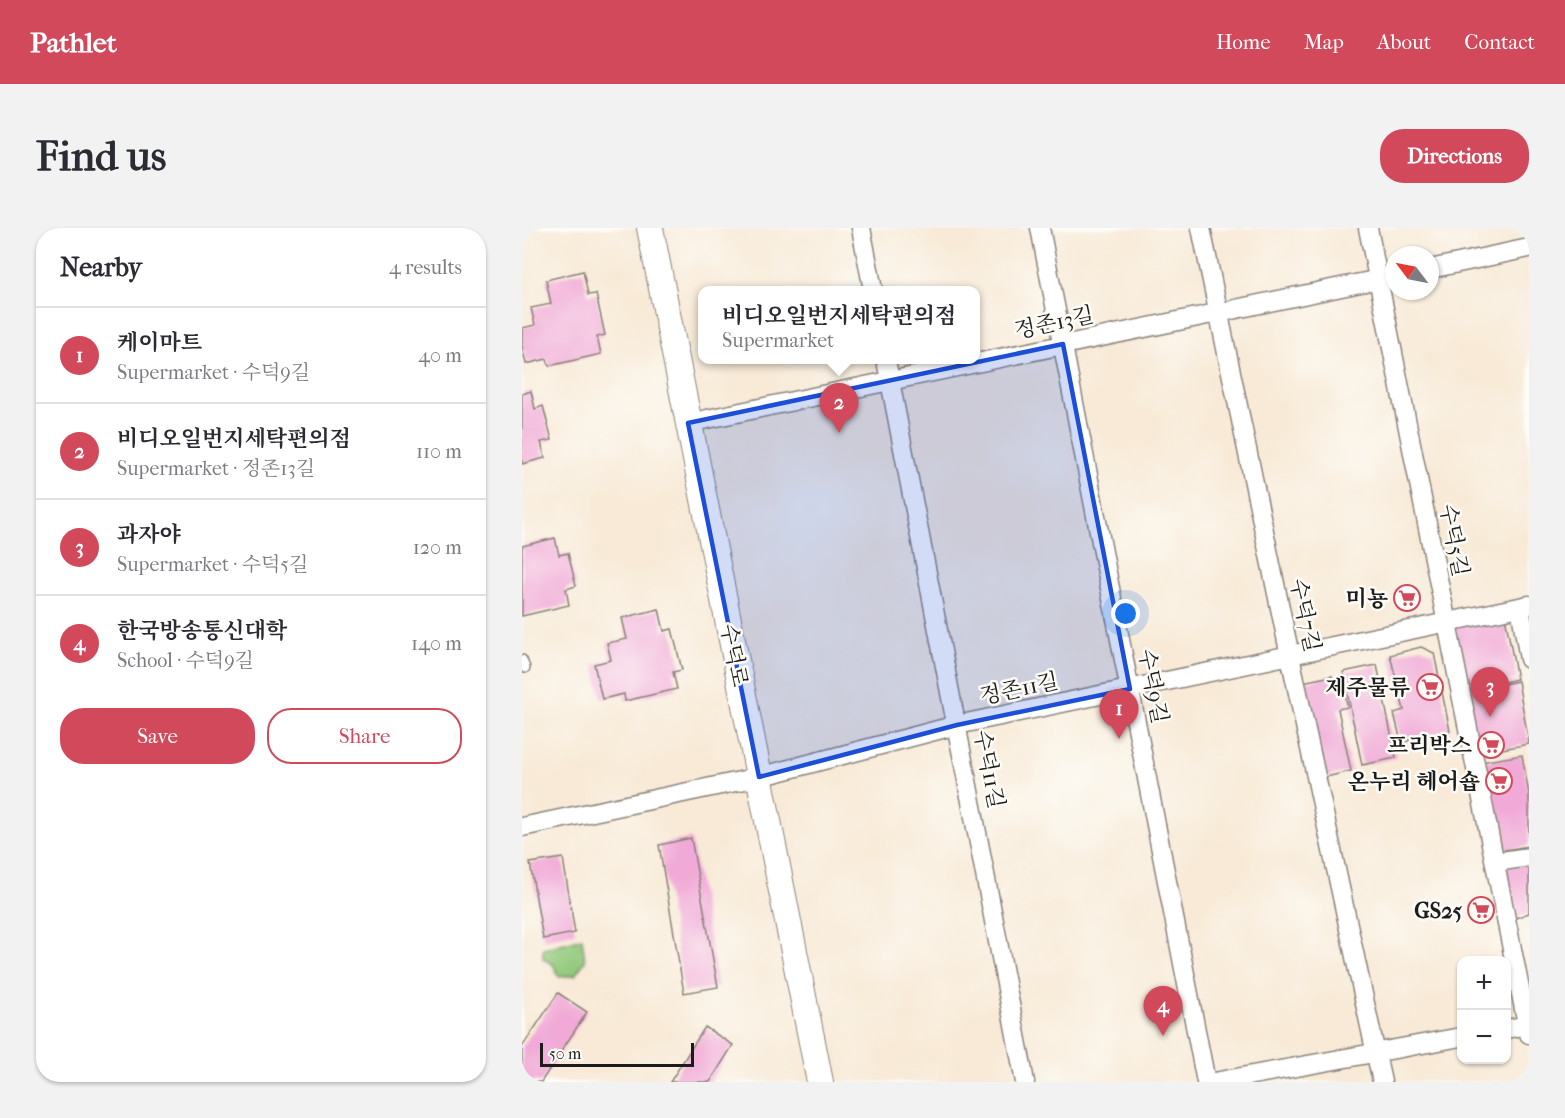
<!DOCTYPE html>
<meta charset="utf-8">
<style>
:root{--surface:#fff;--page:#f2f2f3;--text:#2b2b33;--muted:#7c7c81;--line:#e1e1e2;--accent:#d1495b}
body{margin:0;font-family:"IM FELL French Canon","Noto Serif KR",serif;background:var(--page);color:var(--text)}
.controls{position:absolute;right:18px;bottom:18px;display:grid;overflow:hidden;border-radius:12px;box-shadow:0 2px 4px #0004}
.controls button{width:54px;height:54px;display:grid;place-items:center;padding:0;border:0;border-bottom:2px solid var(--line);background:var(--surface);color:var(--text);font:30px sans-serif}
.compass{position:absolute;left:863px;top:18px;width:54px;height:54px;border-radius:50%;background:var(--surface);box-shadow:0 2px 4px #0004;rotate:302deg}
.scale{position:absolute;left:18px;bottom:15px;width:154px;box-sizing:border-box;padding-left:6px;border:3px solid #1c1c1c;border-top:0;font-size:16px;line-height:21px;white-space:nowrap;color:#1c1c1c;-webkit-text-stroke:4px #fdfcf7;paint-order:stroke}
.you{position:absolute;left:604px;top:386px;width:21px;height:21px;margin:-15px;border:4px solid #fff;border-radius:50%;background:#1a73e8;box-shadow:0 0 0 9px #1a73e833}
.badge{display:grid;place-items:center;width:39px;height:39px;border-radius:50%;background:var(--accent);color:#fff;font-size:20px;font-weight:700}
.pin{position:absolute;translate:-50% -50px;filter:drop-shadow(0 2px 3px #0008)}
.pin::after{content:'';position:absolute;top:32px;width:21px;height:18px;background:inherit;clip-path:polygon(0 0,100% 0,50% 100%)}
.popup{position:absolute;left:176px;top:58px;width:282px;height:78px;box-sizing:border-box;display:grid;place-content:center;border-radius:12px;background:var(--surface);filter:drop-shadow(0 2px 4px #0005);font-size:20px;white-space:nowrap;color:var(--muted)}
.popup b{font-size:22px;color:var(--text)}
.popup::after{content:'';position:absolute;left:50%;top:100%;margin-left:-12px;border:12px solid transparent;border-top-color:var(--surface)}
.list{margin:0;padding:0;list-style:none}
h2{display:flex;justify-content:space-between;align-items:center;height:78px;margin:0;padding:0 24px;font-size:26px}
h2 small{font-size:20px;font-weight:400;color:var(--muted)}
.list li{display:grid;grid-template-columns:39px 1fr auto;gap:18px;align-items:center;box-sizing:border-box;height:96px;padding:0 24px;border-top:2px solid var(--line)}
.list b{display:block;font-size:22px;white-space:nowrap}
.list p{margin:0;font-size:20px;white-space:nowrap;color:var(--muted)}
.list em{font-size:20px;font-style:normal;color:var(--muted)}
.actions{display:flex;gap:12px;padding:18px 24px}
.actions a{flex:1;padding:14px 0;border:2px solid var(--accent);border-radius:24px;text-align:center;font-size:21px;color:var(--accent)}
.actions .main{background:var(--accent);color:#fff}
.map{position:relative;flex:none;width:1007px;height:854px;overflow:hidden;border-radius:24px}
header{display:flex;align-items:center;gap:36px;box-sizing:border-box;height:84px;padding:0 30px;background:var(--accent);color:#fff}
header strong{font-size:28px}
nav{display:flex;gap:33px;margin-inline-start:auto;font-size:21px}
.intro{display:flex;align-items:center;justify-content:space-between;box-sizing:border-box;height:144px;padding:0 36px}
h1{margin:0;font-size:42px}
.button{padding:15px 27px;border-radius:24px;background:var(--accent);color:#fff;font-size:21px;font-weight:700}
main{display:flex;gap:36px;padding:0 36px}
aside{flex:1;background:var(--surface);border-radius:24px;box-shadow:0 2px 4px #0004}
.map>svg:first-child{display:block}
</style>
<header>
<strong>Pathlet</strong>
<nav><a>Home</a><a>Map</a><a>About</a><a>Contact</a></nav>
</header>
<div class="intro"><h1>Find us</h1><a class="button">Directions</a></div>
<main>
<aside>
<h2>Nearby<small>4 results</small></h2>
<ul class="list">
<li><span class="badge">1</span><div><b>케이마트</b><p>Supermarket · 수덕9길</p></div><em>40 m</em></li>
<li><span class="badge">2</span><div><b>비디오일번지세탁편의점</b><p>Supermarket · 정존13길</p></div><em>110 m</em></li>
<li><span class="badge">3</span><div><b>과자야</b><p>Supermarket · 수덕5길</p></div><em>120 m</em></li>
<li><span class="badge">4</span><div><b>한국방송통신대학</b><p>School · 수덕9길</p></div><em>140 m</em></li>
</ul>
<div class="actions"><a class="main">Save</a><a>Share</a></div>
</aside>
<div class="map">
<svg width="1007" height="854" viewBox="0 0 1007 854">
<rect width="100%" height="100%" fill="#fdfcf7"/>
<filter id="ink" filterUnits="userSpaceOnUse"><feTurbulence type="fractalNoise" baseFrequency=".0167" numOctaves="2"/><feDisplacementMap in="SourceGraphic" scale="12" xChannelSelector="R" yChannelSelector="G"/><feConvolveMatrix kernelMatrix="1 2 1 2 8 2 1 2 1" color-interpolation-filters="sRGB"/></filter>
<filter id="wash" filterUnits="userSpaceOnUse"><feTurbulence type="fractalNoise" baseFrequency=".008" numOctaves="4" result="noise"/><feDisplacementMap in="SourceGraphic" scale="24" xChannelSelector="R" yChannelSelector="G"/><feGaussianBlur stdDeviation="1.35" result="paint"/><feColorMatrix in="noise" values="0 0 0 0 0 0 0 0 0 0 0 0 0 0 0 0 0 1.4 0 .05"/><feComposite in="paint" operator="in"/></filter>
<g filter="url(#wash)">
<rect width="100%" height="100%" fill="#f8ead7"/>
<polygon fill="#92c97c" stroke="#57724c" stroke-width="1.5" points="60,710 63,733 53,747 37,749 31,736 21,731 21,721"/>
<g id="blocks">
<g fill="#f1aad7">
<polygon points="61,43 66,67 74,66 83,107 75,109 79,126 27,138 25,131 4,136 0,118 0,100 13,97 9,80 29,76 24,52"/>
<polygon points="9,163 13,181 21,178 30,212 19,214 23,230 0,236 0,166"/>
<polygon points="33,310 37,327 46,325 54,358 44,361 47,377 0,388 0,318"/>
<polygon points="137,381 142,403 150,401 160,442 151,444 155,461 103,473 102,466 80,471 72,436 89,432 85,415 105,411 100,390"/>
<polygon points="982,383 995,451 943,463 930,398"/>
<polygon points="899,419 912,425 928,503 879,514 872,485 882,482 868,427"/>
<polygon points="855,437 874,530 840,537 821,444"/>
<polygon points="810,448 813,461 821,460 826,479 816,481 829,543 800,550 780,454"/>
<polygon points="996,453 1007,516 954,526 944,464"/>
<polygon points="1000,527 1007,566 1007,618 977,623 958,534"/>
<polygon points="169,610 196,759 162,765 137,617"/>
<polygon points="41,630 53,705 21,711 8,635"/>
<polygon points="1007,636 1007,685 991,691 978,638"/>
<polygon points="36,765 65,784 19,854 0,854 0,819"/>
<polygon points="183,799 211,817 188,854 148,854"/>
</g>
</g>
</g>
<g filter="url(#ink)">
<use href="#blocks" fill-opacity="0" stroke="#8a837a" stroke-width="1.5"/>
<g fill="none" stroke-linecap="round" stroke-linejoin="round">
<defs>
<polyline id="service" points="0,432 3,440"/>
<g id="minor">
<polyline points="339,0 351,62"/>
<polyline points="518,0 684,854"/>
<polyline points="679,0 768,428 860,854"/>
<polyline points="846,0 1007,806"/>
<polyline points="908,41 1007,20"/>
<polyline points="364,132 503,854"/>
<polyline points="166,195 872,48"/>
<polyline points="998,379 1007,431"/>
<polyline points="0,599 237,549 435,497 1007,377"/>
<polyline points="973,634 1007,629"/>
<polyline points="984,801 1007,797"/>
<polyline points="692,854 939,809"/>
</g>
<polyline id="secondary" points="128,0 298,854"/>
</defs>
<use href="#service" stroke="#8a837a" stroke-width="12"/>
<use href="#minor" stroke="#8a837a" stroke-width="21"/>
<use href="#secondary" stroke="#8a837a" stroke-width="28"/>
<use href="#service" stroke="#fff" stroke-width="9"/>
<use href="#minor" stroke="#fff" stroke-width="18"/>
<use href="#secondary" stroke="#fff" stroke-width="26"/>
</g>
</g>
<path fill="#1d4ed8" fill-opacity="0.2" stroke="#1d4ed8" stroke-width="4.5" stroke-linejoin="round" d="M541 116 608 461 435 497 237 549 166 195Z"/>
<defs>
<symbol id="supermarket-ring" viewBox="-11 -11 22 22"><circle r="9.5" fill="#fdfcf7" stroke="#d1495b" stroke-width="1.5"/><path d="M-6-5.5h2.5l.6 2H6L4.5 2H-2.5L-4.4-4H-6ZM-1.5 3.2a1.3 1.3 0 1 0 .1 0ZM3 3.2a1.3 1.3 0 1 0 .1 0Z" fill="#d1495b"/></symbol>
</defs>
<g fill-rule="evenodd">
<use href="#supermarket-ring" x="870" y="355" width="30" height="30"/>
<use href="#supermarket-ring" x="893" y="444" width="30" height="30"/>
<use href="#supermarket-ring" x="954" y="502" width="30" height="30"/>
<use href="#supermarket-ring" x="962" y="538" width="30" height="30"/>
<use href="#supermarket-ring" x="944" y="667" width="30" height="30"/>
</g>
<g text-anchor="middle" stroke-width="5" stroke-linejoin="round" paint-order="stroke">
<g font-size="22" fill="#1c1c1c" stroke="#fdfcf7">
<text transform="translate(532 94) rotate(-12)" y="8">정존13길</text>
<text transform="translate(933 312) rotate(79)" y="8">수덕5길</text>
<text transform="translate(784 387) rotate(78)" y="8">수덕7길</text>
<text transform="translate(213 427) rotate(79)" y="8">수덕로</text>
<text transform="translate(632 458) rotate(79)" y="8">수덕9길</text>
<text transform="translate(497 460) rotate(-12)" y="8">정존11길</text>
<text transform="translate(468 541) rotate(79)" y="8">수덕11길</text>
</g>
<g font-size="22" font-weight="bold" fill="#1c1c1c" stroke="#fdfcf7" text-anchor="end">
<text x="866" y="378">미뇽</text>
<text x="888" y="467">제주물류</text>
<text x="950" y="525">프리박스</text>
<text x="958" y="561">온누리 헤어숍</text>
<text x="940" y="690">GS25</text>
</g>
</g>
</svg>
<div class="controls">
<button>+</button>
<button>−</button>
</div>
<svg class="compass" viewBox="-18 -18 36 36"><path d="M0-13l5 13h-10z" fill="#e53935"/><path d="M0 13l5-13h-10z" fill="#7c7c81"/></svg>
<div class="scale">50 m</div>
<div class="you"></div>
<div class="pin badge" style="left:597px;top:511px">1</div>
<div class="pin badge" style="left:317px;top:205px">2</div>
<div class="popup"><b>비디오일번지세탁편의점</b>Supermarket</div>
<div class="pin badge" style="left:968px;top:489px">3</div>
<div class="pin badge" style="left:641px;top:808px">4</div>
</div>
</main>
